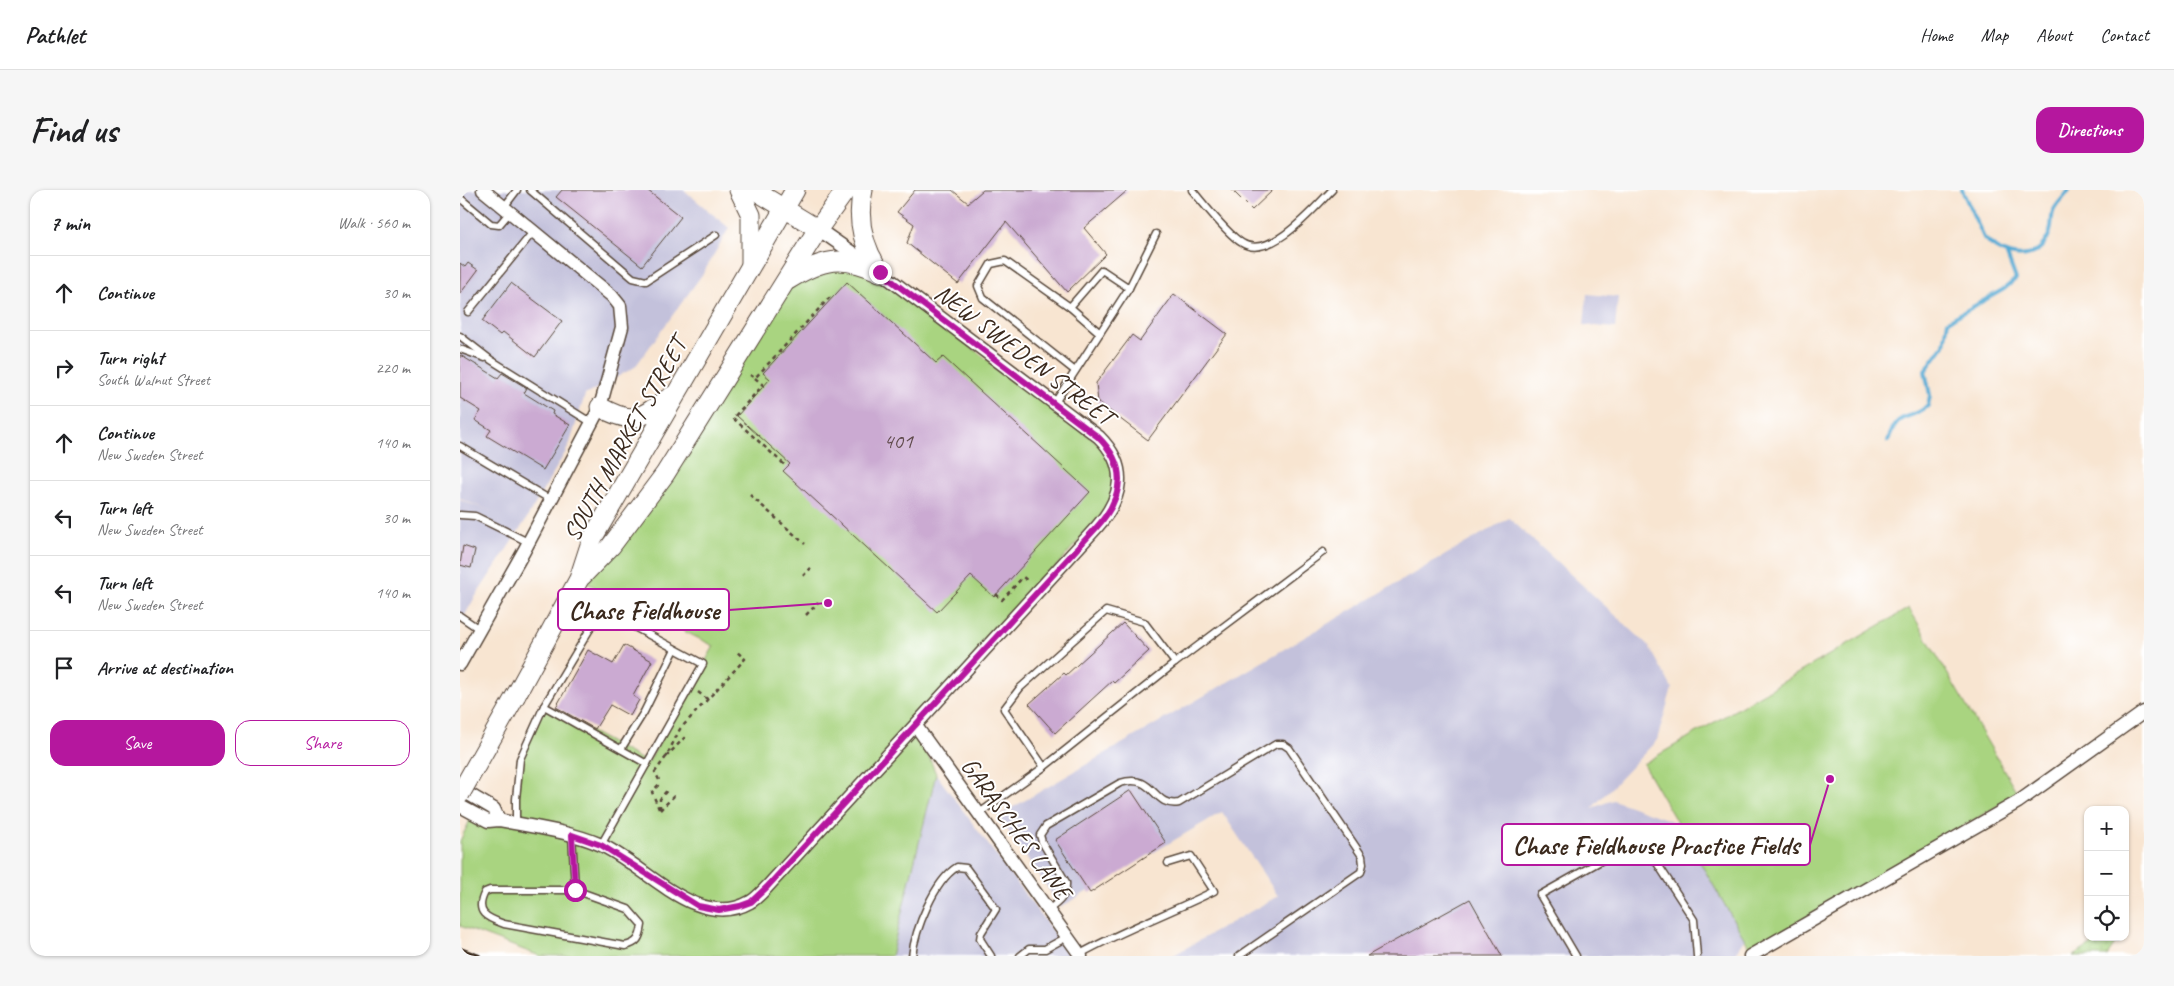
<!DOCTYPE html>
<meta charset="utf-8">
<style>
:root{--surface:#fff;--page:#f6f6f6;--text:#202124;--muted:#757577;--line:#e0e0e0;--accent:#b5179e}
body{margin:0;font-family:Caveat,sans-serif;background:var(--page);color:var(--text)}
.controls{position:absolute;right:15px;bottom:15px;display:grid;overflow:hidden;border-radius:10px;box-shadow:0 1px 4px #0004}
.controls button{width:45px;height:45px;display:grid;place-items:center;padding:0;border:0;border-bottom:1px solid var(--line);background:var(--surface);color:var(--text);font:25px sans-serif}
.stop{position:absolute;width:15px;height:15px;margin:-11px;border:4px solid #b5179e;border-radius:50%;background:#fff}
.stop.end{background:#b5179e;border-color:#fff;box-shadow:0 1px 5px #0008}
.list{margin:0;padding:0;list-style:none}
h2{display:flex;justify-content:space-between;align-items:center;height:65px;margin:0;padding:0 20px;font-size:21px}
h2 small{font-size:16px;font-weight:400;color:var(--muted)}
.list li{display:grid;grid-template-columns:32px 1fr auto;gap:15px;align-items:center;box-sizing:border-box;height:75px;padding:0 20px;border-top:1px solid var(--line)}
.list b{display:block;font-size:19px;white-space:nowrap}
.list p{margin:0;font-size:16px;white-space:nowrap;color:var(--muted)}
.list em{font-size:16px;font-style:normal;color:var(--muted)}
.actions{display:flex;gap:10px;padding:15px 20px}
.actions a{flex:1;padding:11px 0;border:1px solid var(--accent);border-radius:15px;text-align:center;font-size:18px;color:var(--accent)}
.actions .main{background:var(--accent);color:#fff}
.icon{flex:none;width:28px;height:28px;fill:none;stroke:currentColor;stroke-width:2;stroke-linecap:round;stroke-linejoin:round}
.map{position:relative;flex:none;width:1684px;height:766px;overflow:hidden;border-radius:15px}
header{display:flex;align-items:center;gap:30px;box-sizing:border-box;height:70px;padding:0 25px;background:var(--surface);border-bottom:1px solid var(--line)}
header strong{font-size:24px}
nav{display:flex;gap:28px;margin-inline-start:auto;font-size:18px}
.intro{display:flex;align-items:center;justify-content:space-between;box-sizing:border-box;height:120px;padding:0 30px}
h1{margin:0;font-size:35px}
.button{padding:12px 22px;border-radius:15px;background:var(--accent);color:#fff;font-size:18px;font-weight:700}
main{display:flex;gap:30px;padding:0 30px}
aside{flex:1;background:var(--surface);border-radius:15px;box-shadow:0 1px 4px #0004}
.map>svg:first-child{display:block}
</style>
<header>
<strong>Pathlet</strong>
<nav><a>Home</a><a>Map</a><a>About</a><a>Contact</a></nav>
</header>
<div class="intro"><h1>Find us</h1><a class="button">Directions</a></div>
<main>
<aside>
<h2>7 min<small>Walk · 560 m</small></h2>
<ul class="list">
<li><svg class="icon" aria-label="ahead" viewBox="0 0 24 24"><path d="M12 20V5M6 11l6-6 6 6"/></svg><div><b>Continue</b></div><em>30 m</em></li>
<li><svg class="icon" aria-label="right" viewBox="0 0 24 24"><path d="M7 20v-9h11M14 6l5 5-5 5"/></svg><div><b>Turn right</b><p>South Walnut Street</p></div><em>220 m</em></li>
<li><svg class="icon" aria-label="ahead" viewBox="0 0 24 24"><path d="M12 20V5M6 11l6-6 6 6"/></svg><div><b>Continue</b><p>New Sweden Street</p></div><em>140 m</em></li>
<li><svg class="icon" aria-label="left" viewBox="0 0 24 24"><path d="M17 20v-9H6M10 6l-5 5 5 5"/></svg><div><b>Turn left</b><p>New Sweden Street</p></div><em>30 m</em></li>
<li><svg class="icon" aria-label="left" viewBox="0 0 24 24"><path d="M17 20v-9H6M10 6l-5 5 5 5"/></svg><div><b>Turn left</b><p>New Sweden Street</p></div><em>140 m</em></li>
<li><svg class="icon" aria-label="arrive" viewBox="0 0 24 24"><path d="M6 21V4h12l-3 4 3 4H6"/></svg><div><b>Arrive at destination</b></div></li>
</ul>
<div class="actions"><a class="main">Save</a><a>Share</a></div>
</aside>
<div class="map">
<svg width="1684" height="766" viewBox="0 0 1684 766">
<defs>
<pattern id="park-dots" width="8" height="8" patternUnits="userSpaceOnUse" patternTransform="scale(1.25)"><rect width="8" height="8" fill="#a9d480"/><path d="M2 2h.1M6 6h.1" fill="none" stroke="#92b66e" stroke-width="1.8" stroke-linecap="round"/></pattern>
</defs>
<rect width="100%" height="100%" fill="#fff"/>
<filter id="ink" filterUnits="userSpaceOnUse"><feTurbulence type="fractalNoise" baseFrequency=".02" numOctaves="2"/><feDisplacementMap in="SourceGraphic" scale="10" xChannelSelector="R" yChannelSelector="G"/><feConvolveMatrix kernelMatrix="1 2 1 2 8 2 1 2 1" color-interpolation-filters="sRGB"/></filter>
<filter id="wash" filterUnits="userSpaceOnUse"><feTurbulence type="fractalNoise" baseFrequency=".0096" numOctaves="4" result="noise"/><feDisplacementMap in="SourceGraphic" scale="20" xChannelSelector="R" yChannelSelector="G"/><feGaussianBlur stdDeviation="1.12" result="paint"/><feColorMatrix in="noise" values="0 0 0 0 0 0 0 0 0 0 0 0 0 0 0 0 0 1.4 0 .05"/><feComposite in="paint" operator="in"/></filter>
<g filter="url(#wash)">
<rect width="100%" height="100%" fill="#f8e5d1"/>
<g fill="#c3c1db">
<polygon points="0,0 224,0 269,38 244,82 175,177 125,205 109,256 64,333 14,409 0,434 0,310 31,321 0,309"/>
<polygon points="1127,104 1158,107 1155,138 1124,135"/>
<polygon points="1049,328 1189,456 1212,498 1197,550 1132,618 1153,610 1260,648 1303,722 1273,766 712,766 818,706 762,622 601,717 538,626"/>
<polygon points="476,584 611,766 431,766"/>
</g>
<g fill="#a9d480" stroke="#727f4f">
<polygon points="398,72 654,265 656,308 456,536 476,584 431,766 80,766 0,736 0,651 13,624 56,634 60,569 84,516 188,573 254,456 119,389 191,304 327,91"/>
<polygon points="1449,418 1558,604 1291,760 1183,574"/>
</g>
<polygon fill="url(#park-dots)" stroke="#727f4f" points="1644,747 1660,747 1647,766 1613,766"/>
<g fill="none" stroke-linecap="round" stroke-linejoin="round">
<g stroke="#59abd4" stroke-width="4">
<path d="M1502 0 1524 48C1545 70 1578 75 1590 42 1592 35 1591 28 1593 22 1595 15 1605 7 1609 0"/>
<path d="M1428 251C1438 219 1446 233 1468 216L1470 205 1465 181 1484 155 1488 131 1544 99 1556 89 1547 65"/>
</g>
</g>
<g id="blocks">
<g fill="#cbaad2">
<polygon points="102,0 187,0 221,27 182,76 96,7"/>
<polygon points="455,0 492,0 508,13 523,0 668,0 624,38 646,64 607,102 546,32 498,94 447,53 454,34 437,22"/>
<polygon points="772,0 813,0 792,20"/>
<polygon points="0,73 5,77 8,73 18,80 0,104"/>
<polygon points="387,92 476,173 483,167 630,302 534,407 511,386 477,422 323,281 330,274 277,226 310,189 303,183"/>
<polygon points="51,93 102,131 75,167 43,142 40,145 22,131"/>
<polygon points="714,104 767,144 688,250 638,212 636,193 672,145 680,151"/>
<polygon points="0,165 38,188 42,183 67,198 64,203 93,221 92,224 110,235 83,280 27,246 31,240 15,230 21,221 0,208"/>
<polygon points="3,356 15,360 11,378 0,375"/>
<polygon points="663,433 689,461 654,493 652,491 595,543 569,514 604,483 606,485"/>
<polygon points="164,455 192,471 173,506 179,510 170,526 150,515 135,539 96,517 128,460 153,474"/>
<polygon points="671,600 706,653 630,703 595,650"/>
<polygon points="1010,709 1042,766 907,766"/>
</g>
</g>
</g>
<g filter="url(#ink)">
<use href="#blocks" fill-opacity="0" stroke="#574639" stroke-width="1"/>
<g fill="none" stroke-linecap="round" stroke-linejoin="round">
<defs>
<g id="lane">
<polyline points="70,0 173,88 186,91 256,45"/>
<path d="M732 0C744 14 767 44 782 53 810 71 854 18 872 0"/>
<polyline points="0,8 31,34 39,35 50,22"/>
<polyline points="44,17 57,0"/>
<polyline points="610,117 640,143"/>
<polyline points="8,122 73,42"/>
<polyline points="0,146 31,170 132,233"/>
<polyline points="0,159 25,168"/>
<polyline points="615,181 523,108 518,96 531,74 545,71 610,117 642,80 669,98"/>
<polyline points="594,214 669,98 696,44"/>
<polyline points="0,256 91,310"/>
<polyline points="0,325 15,326 68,352"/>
<polyline points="0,426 19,439"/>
<polyline points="84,516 187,574"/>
<polyline points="161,559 184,522 215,459"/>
<polyline points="584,577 544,519 560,498 646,421 684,432 715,473"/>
<polyline points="518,624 584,577 715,473 863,362"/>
<polyline points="56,634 56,609 60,569 84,516 139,424 167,433 243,474 141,655"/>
<path d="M112 645 115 700 168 719 182 735C180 748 178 753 165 756L44 734C27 728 14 723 25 702L30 700H115"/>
<path d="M588 720C598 713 607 706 606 692L582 652 580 645 586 636 660 593C695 582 692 618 719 613L816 554H823L829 558 902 666 903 674 901 682 779 766"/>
<path d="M620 764C663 740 710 723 754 701L731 666 708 673"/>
<path d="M452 766C455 740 474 691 497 677L506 678 536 719 521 743 520 749 531 766"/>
<polyline points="560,766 569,759 585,759 607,747"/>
<polyline points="1116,766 1080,705 1171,654 1197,673 1234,730 1237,766"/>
</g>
<g id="street">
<polyline points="0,474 64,361 140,217 162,137 160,116 152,106 23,0"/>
<polyline points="456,536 621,766"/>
<polyline points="0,599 34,619 39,630"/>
<path d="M0 616 28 631 39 630C72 637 108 641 139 654 184 673 237 742 290 712 296 709 302 702 307 697L636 338C663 308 669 277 639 247L420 82 358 39"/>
<polyline points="1290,766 1558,612 1684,522"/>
</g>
<polyline id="secondary" points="294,0 358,39"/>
<g id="primary">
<polyline points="279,0 291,25 291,73"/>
<path d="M403 0C396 30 403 57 420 82"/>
<path d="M328 90C362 69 382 64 420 82"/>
<path d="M140 217C176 237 180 227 212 206"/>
<polyline points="122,386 151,356 205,284 358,39 386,0"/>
<polyline points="56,505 119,389 132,349 335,0"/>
</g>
</defs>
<use href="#lane" stroke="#574639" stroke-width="9"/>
<use href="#street" stroke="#574639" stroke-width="15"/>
<use href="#secondary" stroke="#574639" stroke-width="20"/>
<use href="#primary" stroke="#574639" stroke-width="21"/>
<g stroke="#574639" stroke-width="2.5" stroke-dasharray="4 4" stroke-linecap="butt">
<polyline points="290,185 295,188 369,108 371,110"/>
<polyline points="295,188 303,195 273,228 327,277"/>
<polyline points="290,305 345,354"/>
<polyline points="343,386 351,378"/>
<polyline points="536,404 542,410 563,387 569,392"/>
<polyline points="346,425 358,413"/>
<polyline points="238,502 250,511"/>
<polyline points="206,567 227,545"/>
<polyline points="199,590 195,582 206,567 220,539 285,469 275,460"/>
<polyline points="199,619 192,602 201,592"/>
<polyline points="200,619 200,609 208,599"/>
<polyline points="200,620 215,605"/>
</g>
<use href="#lane" stroke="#fff" stroke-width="6"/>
<use href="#street" stroke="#fff" stroke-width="12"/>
<use href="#secondary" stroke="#fff" stroke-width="18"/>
<use href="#primary" stroke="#fff" stroke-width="19"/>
<polyline stroke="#3b2a1e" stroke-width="4" points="0,759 19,766"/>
<defs>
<polyline id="primary-bridge" points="0,604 56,505"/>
</defs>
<use href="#primary-bridge" stroke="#574639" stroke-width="21" stroke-linecap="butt"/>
<use href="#primary-bridge" stroke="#fff" stroke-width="19"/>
</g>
</g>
<g fill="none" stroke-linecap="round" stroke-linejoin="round" filter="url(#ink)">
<path stroke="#b5179e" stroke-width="6" d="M115 700 112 645 141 655 238 716 259 720 280 716 291 712 307 697 636 338C663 308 669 277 638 247L420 82"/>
</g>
<g text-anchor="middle" stroke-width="4" stroke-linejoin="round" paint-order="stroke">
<g font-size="22" fill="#5f4a4b">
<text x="438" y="258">401</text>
</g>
<g font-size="25" fill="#3b2a1e" stroke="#fff">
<text transform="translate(565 164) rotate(37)" y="9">NEW SWEDEN STREET</text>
<text transform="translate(164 249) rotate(-61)" y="9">SOUTH MARKET STREET</text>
<text transform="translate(557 638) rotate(54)" y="9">GARASCHES LANE</text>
</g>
</g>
<path fill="none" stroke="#b5179e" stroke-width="2" d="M368 413L269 420M1370 589L1350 655"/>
<g fill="#b5179e" stroke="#fff" stroke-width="2">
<circle cx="368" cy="413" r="5"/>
<circle cx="1370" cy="589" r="5"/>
</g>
<g fill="#fff" stroke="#b5179e" stroke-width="2">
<rect x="98" y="399" width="171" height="41" rx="5"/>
<rect x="1042" y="634" width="308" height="41" rx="5"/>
</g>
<g font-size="26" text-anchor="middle" font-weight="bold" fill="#3b2a1e">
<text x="184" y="429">Chase Fieldhouse</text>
<text x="1196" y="664">Chase Fieldhouse Practice Fields</text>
</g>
</svg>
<div class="controls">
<button>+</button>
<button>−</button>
<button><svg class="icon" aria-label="locate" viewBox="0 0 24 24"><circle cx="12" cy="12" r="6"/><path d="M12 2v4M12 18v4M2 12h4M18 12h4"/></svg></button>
</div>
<div class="stop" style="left:115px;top:700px"></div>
<div class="stop end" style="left:420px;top:82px"></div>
</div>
</main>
